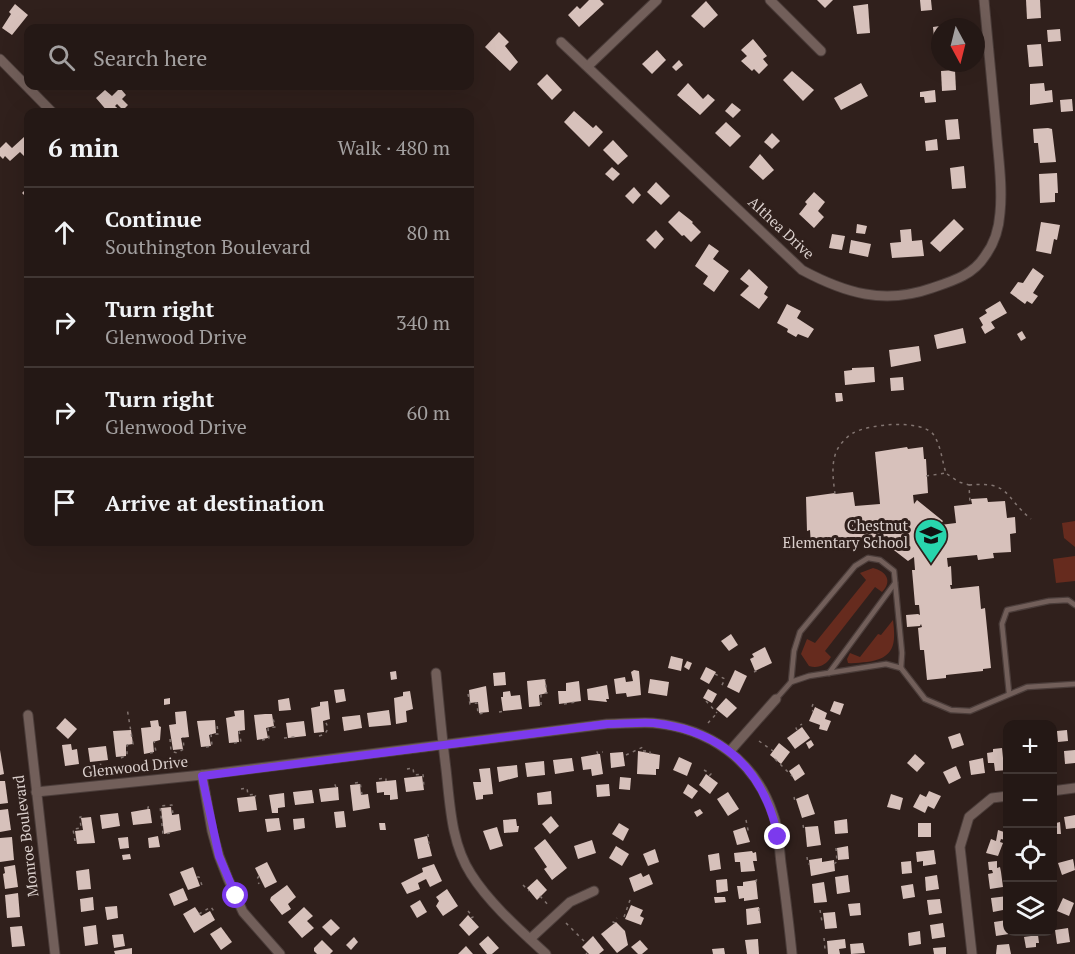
<!DOCTYPE html>
<meta charset="utf-8">
<style>
:root{--surface:#241815;--page:#2c211e;--text:#f1f3f6;--muted:#a3a0a0;--line:#413734}
body{margin:0;font-family:"PT Serif",serif;background:var(--page);color:var(--text)}
.controls{position:absolute;right:18px;bottom:18px;display:grid;overflow:hidden;border-radius:12px;box-shadow:0 6px 24px #0002}
.controls button{width:54px;height:54px;display:grid;place-items:center;padding:0;border:0;border-bottom:2px solid var(--line);background:var(--surface);color:var(--text);font:30px sans-serif}
.compass{position:absolute;left:931px;top:18px;width:54px;height:54px;border-radius:50%;background:var(--surface);box-shadow:0 6px 24px #0002;rotate:173deg}
.stop{position:absolute;width:18px;height:18px;margin:-14px;border:4px solid #7c3aed;border-radius:50%;background:#fff}
.stop.end{background:#7c3aed;border-color:#fff;box-shadow:0 2px 6px #0008}
.list{margin:0;padding:0;list-style:none}
h2{display:flex;justify-content:space-between;align-items:center;height:78px;margin:0;padding:0 24px;font-size:26px}
h2 small{font-size:20px;font-weight:400;color:var(--muted)}
.list li{display:grid;grid-template-columns:39px 1fr auto;gap:18px;align-items:center;box-sizing:border-box;height:90px;padding:0 24px;border-top:2px solid var(--line)}
.list b{display:block;font-size:22px;white-space:nowrap}
.list p{margin:0;font-size:20px;white-space:nowrap;color:var(--muted)}
.list em{font-size:20px;font-style:normal;color:var(--muted)}
.icon{flex:none;width:33px;height:33px;fill:none;stroke:currentColor;stroke-width:2;stroke-linecap:round;stroke-linejoin:round}
.map{position:relative;flex:none;width:1075px;height:954px;overflow:hidden}
.search{position:absolute;background:var(--surface);box-shadow:0 6px 24px #0002;left:24px;top:24px;width:450px;height:66px;display:flex;align-items:center;gap:15px;box-sizing:border-box;padding:0 21px;border-radius:12px;color:var(--muted);font-size:22px}
.panel{position:absolute;background:var(--surface);box-shadow:0 6px 24px #0002;left:24px;top:108px;width:450px;height:438px;border-radius:12px}
.map>svg:first-child{display:block}
</style>
<div class="map">
<svg width="1075" height="954" viewBox="0 0 1075 954">
<rect width="100%" height="100%" fill="#30201c"/>
<g fill="#662b1e">
<polygon points="1075,521 1075,547 1064,538 1062,523"/>
<polygon points="1075,556 1075,581 1056,583 1053,559"/>
<path d="M873 568C886 571 893 581 882 592L875 587 825 651 831 657C826 665 818 669 809 666L801 654 807 639 815 643 866 580 860 573Z"/>
<path d="M893 620C896 644 895 658 867 662 861 662 854 664 848 663L847 659 850 653 860 657 878 634 881 635Z"/>
</g>
<g fill="#d7c1bb">
<polygon points="589,0 600,0 604,4 579,27 568,15 577,6 580,9"/>
<polygon points="817,0 833,0 825,8"/>
<polygon points="920,0 931,0 932,10 921,11"/>
<polygon points="1026,0 1040,0 1041,18 1027,19"/>
<polygon points="706,1 718,15 704,28 691,16"/>
<polygon points="15,4 28,15 12,35 2,28 11,14 9,12"/>
<polygon points="868,4 870,33 857,34 853,6"/>
<polygon points="940,26 940,49 935,50 933,27"/>
<polygon points="1060,29 1061,41 1048,42 1047,30"/>
<polygon points="499,32 509,42 505,46 518,62 510,71 485,47"/>
<polygon points="753,39 767,56 763,59 768,65 759,74 754,69 752,71 741,61 747,56 741,50"/>
<polygon points="1041,44 1043,66 1029,67 1027,45"/>
<polygon points="657,50 666,60 652,74 642,64"/>
<polygon points="679,60 683,65 676,71 672,67"/>
<polygon points="955,70 956,90 942,91 941,71"/>
<polygon points="792,71 814,90 803,101 783,80"/>
<polygon points="547,74 562,90 552,100 537,84"/>
<polygon points="688,83 703,99 708,94 715,100 700,115 677,95"/>
<polygon points="861,83 868,96 841,110 834,98"/>
<polygon points="1044,83 1045,91 1052,90 1053,102 1030,105 1030,84"/>
<polygon points="120,88 126,95 122,99 128,105 123,110 117,104 115,106 122,112 108,112 96,98 105,90 112,96"/>
<polygon points="935,90 936,102 925,103 924,97 920,97 920,92"/>
<polygon points="1072,99 1073,111 1061,112 1060,100"/>
<polygon points="732,103 741,110 733,118 725,111"/>
<polygon points="574,111 593,128 596,125 603,132 589,147 564,122"/>
<polygon points="958,119 960,139 947,140 945,120"/>
<polygon points="726,122 741,136 730,147 715,133"/>
<polygon points="1048,128 1052,129 1056,162 1040,163 1038,143 1034,143 1033,129"/>
<polygon points="772,133 780,141 772,149 764,142"/>
<polygon points="24,137 28,142 28,157 27,159 20,152 10,161 5,156 3,159 0,156 0,148 6,142 12,148"/>
<polygon points="937,139 938,150 926,151 925,141"/>
<polygon points="613,140 628,156 618,165 603,150"/>
<polygon points="760,154 774,170 763,180 749,167"/>
<polygon points="964,166 966,188 952,189 950,168"/>
<polygon points="612,167 620,174 613,181 605,174"/>
<polygon points="1057,173 1058,193 1055,193 1055,202 1040,203 1039,174"/>
<polygon points="656,182 670,196 661,205 647,192"/>
<polygon points="28,187 28,199 22,193"/>
<polygon points="634,187 641,195 633,204 625,196"/>
<polygon points="814,192 825,202 818,211 824,217 814,228 799,214 807,204 805,202"/>
<polygon points="679,211 693,222 692,223 701,232 691,242 684,235 682,236 668,222"/>
<polygon points="954,219 964,229 940,252 930,243"/>
<polygon points="1041,222 1060,225 1057,240 1054,239 1051,254 1036,251"/>
<polygon points="857,224 867,226 865,234 856,233"/>
<polygon points="911,229 912,241 922,240 924,256 892,258 890,243 901,242 900,230"/>
<polygon points="656,230 664,239 655,249 646,240"/>
<polygon points="832,234 845,236 842,250 829,248"/>
<polygon points="851,240 871,244 868,257 849,253"/>
<polygon points="709,244 719,251 713,259 729,271 714,292 703,284 708,276 695,266"/>
<polygon points="1033,268 1044,276 1033,293 1038,296 1032,304 1027,301 1025,304 1010,293 1018,282 1023,283"/>
<polygon points="749,269 768,287 764,294 768,297 759,309 740,295 749,286 740,279"/>
<polygon points="1000,301 1007,313 991,322 995,328 985,334 981,327 983,325 979,318 987,313 985,310"/>
<polygon points="787,304 801,311 797,318 814,329 808,338 798,334 796,337 787,332 788,329 777,323"/>
<polygon points="963,328 966,343 937,349 934,335"/>
<polygon points="1022,331 1026,338 1021,341 1017,334"/>
<polygon points="919,346 921,361 891,367 889,350"/>
<polygon points="874,367 875,382 845,385 844,371 852,370 852,368"/>
<polygon points="903,377 904,390 891,391 890,378"/>
<polygon points="835,393 842,393 843,401 836,402"/>
<polygon points="907,447 908,449 923,447 924,459 926,459 928,493 913,495 914,504 917,500 943,521 940,525 956,523 954,506 972,504 971,499 987,498 988,502 1005,501 1007,518 1015,517 1016,533 1010,534 1011,552 993,553 994,558 978,560 977,555 947,558 948,567 951,566 952,585 950,585 951,589 979,586 981,609 985,608 991,668 983,669 983,671 946,675 946,678 927,680 924,650 920,650 918,628 922,627 921,624 920,626 907,627 906,615 918,614 920,615 919,605 915,605 912,570 915,570 914,557 908,561 886,544 890,539 887,536 852,542 852,540 840,542 840,544 824,546 824,544 811,545 810,530 807,531 806,497 835,493 835,494 853,492 855,506 880,504 875,452"/>
<polygon points="731,634 738,645 729,651 721,641"/>
<polygon points="765,647 772,663 755,671 750,659 754,657 752,654"/>
<polygon points="671,656 683,659 681,671 668,668"/>
<polygon points="687,661 692,663 689,670 684,667"/>
<polygon points="706,667 716,672 709,684 700,679"/>
<polygon points="634,670 639,671 641,695 627,697 626,693 616,694 614,679 625,677 626,682 633,681 631,672"/>
<polygon points="735,670 747,676 739,693 727,687"/>
<polygon points="396,671 397,679 391,680 390,672"/>
<polygon points="505,672 506,685 494,686 493,673"/>
<polygon points="545,679 547,693 539,695 540,706 529,707 527,681"/>
<polygon points="650,679 669,682 667,696 648,693"/>
<polygon points="579,681 581,701 559,704 558,691 566,691 566,683"/>
<polygon points="607,685 609,699 606,699 607,702 588,700 587,689"/>
<polygon points="486,686 489,712 479,713 478,702 470,703 469,690"/>
<polygon points="344,689 346,701 336,703 334,690"/>
<polygon points="708,689 717,694 712,703 703,698"/>
<polygon points="410,691 413,709 406,711 407,722 396,724 394,698 403,696 403,692"/>
<polygon points="510,691 511,696 520,695 522,709 503,711 501,697 503,697 503,692"/>
<polygon points="170,698 170,704 164,705 164,699"/>
<polygon points="289,698 291,710 279,711 278,700"/>
<polygon points="726,698 737,708 727,718 716,709"/>
<polygon points="328,701 330,719 323,721 324,732 314,733 311,708 320,706 320,702"/>
<polygon points="834,701 844,704 840,715 830,711"/>
<polygon points="815,707 827,713 825,719 831,721 827,731 819,729 820,725 809,721"/>
<polygon points="244,710 245,730 238,731 239,742 229,743 226,718 235,716 234,711"/>
<polygon points="389,710 391,725 369,727 367,713"/>
<polygon points="186,711 189,737 181,738 183,749 173,750 169,725 176,724 175,712"/>
<polygon points="265,714 272,714 274,726 266,728 268,738 257,740 254,715"/>
<polygon points="360,715 362,728 344,731 342,717"/>
<polygon points="65,718 77,729 68,739 56,728"/>
<polygon points="158,720 159,726 161,727 160,740 153,742 154,752 144,754 141,728 151,727 150,721"/>
<polygon points="215,720 216,733 209,735 211,746 201,747 197,721"/>
<polygon points="304,721 306,736 288,738 286,723"/>
<polygon points="802,727 810,738 795,749 787,738"/>
<polygon points="131,730 133,744 126,745 126,756 116,757 113,731"/>
<polygon points="1067,730 1068,741 1058,742 1057,731"/>
<polygon points="960,733 964,745 952,749 948,737"/>
<polygon points="811,740 814,745 809,749 806,743"/>
<polygon points="779,743 790,752 781,764 770,755"/>
<polygon points="71,744 72,750 77,749 79,764 65,766 62,745"/>
<polygon points="106,746 108,760 90,762 88,748"/>
<polygon points="1002,748 1003,758 1008,757 1008,770 995,771 994,763 988,763 987,753 993,752 993,749"/>
<polygon points="0,750 4,774 0,775"/>
<polygon points="1075,750 1075,763 1065,764 1064,751"/>
<polygon points="638,751 660,755 659,769 656,769 656,775 637,774"/>
<polygon points="623,752 625,766 611,768 610,753"/>
<polygon points="1052,752 1054,752 1056,765 1052,765"/>
<polygon points="598,754 600,754 603,774 592,776 591,769 583,770 581,757"/>
<polygon points="915,754 925,763 917,772 907,763"/>
<polygon points="679,757 692,763 687,776 673,770"/>
<polygon points="572,758 574,771 555,774 553,760"/>
<polygon points="983,758 985,773 971,775 969,761"/>
<polygon points="544,761 545,775 527,777 525,763"/>
<polygon points="799,764 805,774 795,781 789,771"/>
<polygon points="517,765 518,777 499,782 497,767"/>
<polygon points="956,766 961,778 949,784 943,772"/>
<polygon points="490,768 493,794 483,795 483,799 476,800 473,782 481,782 479,769"/>
<polygon points="706,774 718,783 710,794 699,785"/>
<polygon points="422,776 424,790 406,792 404,778"/>
<polygon points="620,777 631,778 630,790 619,789"/>
<polygon points="396,780 398,799 390,800 390,795 384,795 384,792 377,793 376,782"/>
<polygon points="0,781 5,781 8,803 0,804"/>
<polygon points="360,784 361,795 368,794 370,808 353,811 350,785"/>
<polygon points="609,784 610,796 597,797 596,785"/>
<polygon points="688,784 698,791 692,799 683,793"/>
<polygon points="338,787 339,800 321,802 319,789"/>
<polygon points="312,790 314,803 295,805 293,792"/>
<polygon points="551,791 552,804 538,805 537,793"/>
<polygon points="929,791 941,796 934,809 928,806 925,813 913,807 920,794 926,797"/>
<polygon points="728,792 739,809 728,816 717,799"/>
<polygon points="284,793 285,807 278,808 278,813 272,813 269,795"/>
<polygon points="808,794 815,814 802,818 796,799"/>
<polygon points="891,794 903,798 900,810 887,807"/>
<polygon points="255,796 257,810 239,812 237,798"/>
<polygon points="171,807 172,815 179,814 181,830 164,834 161,808"/>
<polygon points="8,809 11,830 0,832 0,810"/>
<polygon points="148,809 150,809 152,823 133,825 131,812"/>
<polygon points="700,809 703,813 697,817 694,812"/>
<polygon points="344,811 346,827 336,828 334,812"/>
<polygon points="118,813 120,826 102,829 100,815"/>
<polygon points="1075,815 1075,828 1066,829 1064,817"/>
<polygon points="551,816 559,826 550,834 542,824"/>
<polygon points="91,817 95,843 77,844 75,831 83,830 81,818"/>
<polygon points="1052,817 1055,817 1056,823 1060,822 1061,834 1057,834 1056,829 1052,830"/>
<polygon points="279,818 281,830 267,832 265,819"/>
<polygon points="304,818 305,828 294,830 293,819"/>
<polygon points="516,819 517,826 519,826 518,832 504,833 503,820"/>
<polygon points="847,819 848,833 835,834 834,821"/>
<polygon points="379,823 385,823 386,830 380,830"/>
<polygon points="619,823 629,829 623,841 612,834"/>
<rect x="918" y="823" width="13" height="14"/>
<polygon points="818,826 821,845 807,847 805,827"/>
<polygon points="497,827 503,846 490,850 483,831"/>
<polygon points="745,827 750,842 737,845 733,831"/>
<polygon points="998,830 1007,833 1005,840 1001,839 1000,842 1003,843 998,856 986,853 991,839 996,841"/>
<polygon points="158,836 160,847 149,848 148,838"/>
<polygon points="427,836 432,856 418,859 414,839"/>
<polygon points="12,837 14,860 0,862 0,838"/>
<polygon points="128,837 129,848 120,849 118,838"/>
<polygon points="545,839 567,868 552,880 544,869 547,867 534,848"/>
<polygon points="592,840 596,853 578,859 574,846"/>
<polygon points="616,846 629,854 622,866 609,858"/>
<polygon points="848,846 849,859 838,860 837,848"/>
<polygon points="655,849 659,862 648,866 643,854"/>
<polygon points="934,850 936,864 923,866 923,861 917,862 916,852"/>
<polygon points="752,851 753,853 756,852 757,861 753,861 755,871 741,872 740,862 735,862 734,853"/>
<polygon points="719,853 721,869 710,871 708,855"/>
<polygon points="130,854 131,859 123,860 122,855"/>
<polygon points="822,858 822,862 834,860 835,871 811,876 809,860"/>
<polygon points="1073,859 1075,870 1062,875 1058,863"/>
<polygon points="911,861 912,873 902,874 901,862"/>
<polygon points="997,861 997,868 1000,867 1001,872 1003,887 990,889 988,874 993,873 992,870 989,870 988,862"/>
<polygon points="267,862 277,882 265,888 255,868"/>
<polygon points="434,864 442,881 430,887 426,879 418,883 420,889 407,894 401,883 423,872 422,868"/>
<polygon points="15,865 18,887 5,889 3,874 5,873 4,867"/>
<polygon points="193,867 200,886 188,890 180,872"/>
<polygon points="89,869 91,889 78,890 76,871"/>
<polygon points="641,873 643,877 649,874 653,884 634,892 629,878"/>
<polygon points="848,875 850,892 837,894 835,877"/>
<polygon points="937,875 939,889 926,891 925,877"/>
<polygon points="537,879 547,890 537,900 527,888"/>
<polygon points="727,879 728,891 717,893 716,880"/>
<polygon points="756,880 758,899 744,901 744,898 739,899 737,886 743,886 743,882"/>
<polygon points="824,882 827,902 814,903 812,884"/>
<polygon points="913,884 915,897 903,899 901,886"/>
<polygon points="287,885 296,897 288,904 291,909 282,915 270,900 271,897"/>
<polygon points="183,888 188,900 174,906 169,894"/>
<polygon points="447,889 458,906 443,916 436,906 439,901 436,897"/>
<polygon points="18,893 20,917 7,918 5,895"/>
<polygon points="1008,896 1008,909 993,912 991,898"/>
<polygon points="93,897 94,910 81,912 80,899"/>
<polygon points="714,897 725,897 726,902 715,903"/>
<polygon points="1063,898 1074,903 1069,916 1057,911"/>
<polygon points="940,899 942,913 929,915 927,900"/>
<polygon points="420,900 427,912 417,918 410,906"/>
<polygon points="860,903 861,915 850,916 848,904"/>
<polygon points="631,905 643,910 640,916 644,918 641,925 625,919"/>
<polygon points="117,906 118,918 107,920 105,907"/>
<polygon points="195,907 201,916 210,911 215,920 194,933 183,914"/>
<polygon points="304,907 313,916 307,921 314,928 302,938 288,922"/>
<polygon points="759,907 761,923 747,925 746,909"/>
<polygon points="835,912 837,928 825,929 823,913"/>
<polygon points="468,915 479,927 469,936 459,925"/>
<polygon points="331,919 340,928 331,936 322,927"/>
<polygon points="1007,920 1009,934 996,936 994,922"/>
<polygon points="616,922 625,931 628,945 617,953 601,934"/>
<polygon points="943,923 945,937 932,939 930,925"/>
<polygon points="96,925 98,944 85,946 83,927"/>
<polygon points="22,926 25,946 12,947 10,927"/>
<polygon points="221,927 232,942 221,950 210,934"/>
<polygon points="1068,928 1070,942 1057,944 1055,930"/>
<polygon points="920,931 921,944 909,946 908,933"/>
<polygon points="123,934 125,946 114,948 112,935"/>
<polygon points="1038,935 1039,943 1036,943 1036,947 1026,948 1024,937"/>
<polygon points="488,936 499,948 492,954 487,954 479,944"/>
<polygon points="593,936 604,950 599,954 589,954 582,947"/>
<polygon points="354,937 358,942 351,950 346,945"/>
<polygon points="758,939 759,954 747,954 745,940"/>
<polygon points="845,939 846,948 839,949 840,954 828,954 827,941"/>
<polygon points="322,940 333,951 330,954 317,954 314,951 314,948"/>
<polygon points="640,940 648,949 642,954 638,954 631,947"/>
<polygon points="863,943 865,953 851,954 850,944"/>
<polygon points="1009,944 1011,954 996,954 997,945"/>
<polygon points="466,946 473,954 458,954"/>
<polygon points="946,947 946,954 934,954 933,948"/>
<polygon points="132,948 132,954 115,954 114,951"/>
<polygon points="724,948 725,954 713,954 712,949"/>
</g>
<g fill="none" stroke-linecap="round" stroke-linejoin="round">
<defs>
<g id="lane">
<polyline points="829,673 895,583"/>
<polyline points="791,682 794,651 800,632 855,566 868,558 880,560 894,571 902,653 901,668"/>
<polyline points="1009,693 1002,624 1007,610 1049,601 1068,600 1075,605"/>
<polyline points="776,699 791,682 809,676 886,664 901,668 925,699 951,710 970,711 1027,687 1075,684"/>
</g>
<g id="street">
<polyline points="770,0 821,51"/>
<path d="M561 42 802 270C845 293 884 305 932 288 953 281 973 275 985 256 994 244 999 228 1000 213 1003 185 998 156 996 127 992 85 988 42 984 0"/>
<polyline points="0,59 52,112"/>
<polyline points="588,66 657,0"/>
<path d="M436 673C439 705 442 737 446 769 450 804 451 843 471 874 490 904 520 930 546 954"/>
<polyline points="28,715 55,954"/>
<polyline points="730,751 776,699"/>
<polyline points="202,775 212,831 219,856 228,879 243,912 280,954"/>
<polyline points="1052,791 1075,788"/>
<path d="M36 792 202 775 607 724C622 724 638 722 653 723 709 728 755 760 773 814 779 829 779 847 781 863 785 893 789 924 792 954"/>
<polyline points="530,939 570,902 594,891"/>
<polyline points="972,954 960,847 969,817 992,798 1008,796"/>
</g>
</defs>
<use href="#lane" stroke="#4b3d3a" stroke-width="7"/>
<use href="#street" stroke="#4b3d3a" stroke-width="11"/>
<g stroke="#827470" stroke-width="1.5" stroke-dasharray="3 4.5" stroke-linecap="butt">
<polyline points="947,474 959,482 969,485 970,504"/>
<path d="M969 485C1011 481 1004 497 1031 519"/>
<path d="M835 494C833 478 830 459 840 445 843 441 849 435 853 433 869 424 920 419 933 434 941 445 942 461 946 473L926 476"/>
<polyline points="754,672 758,670"/>
<polyline points="715,674 725,679 721,687"/>
<polyline points="468,694 470,704 477,703 478,714 484,713"/>
<polyline points="706,701 717,713"/>
<polyline points="564,704 576,702"/>
<polyline points="813,704 811,710 813,711"/>
<polyline points="541,705 541,694 547,693 545,679"/>
<polyline points="499,712 506,711"/>
<polyline points="708,723 717,713"/>
<polyline points="797,730 796,728 802,724"/>
<path d="M319 736C328 734 330 727 324 720"/>
<polyline points="284,738 295,737"/>
<polyline points="170,739 171,751 177,753 184,749 183,737"/>
<polyline points="262,740 269,739 268,728 275,727 273,718"/>
<polyline points="759,741 773,751"/>
<polyline points="234,743 241,742 239,731"/>
<polyline points="206,747 212,746 211,734 218,734 217,724"/>
<polyline points="643,751 650,751 650,754"/>
<polyline points="150,753 156,752 154,741"/>
<polyline points="598,754 597,752 603,752"/>
<polyline points="626,755 643,747"/>
<polyline points="121,758 127,755 127,745 133,744 127,708"/>
<polyline points="775,759 792,776"/>
<polyline points="94,768 101,767 100,761"/>
<polyline points="407,769 413,768 414,775 423,774 424,789"/>
<polyline points="704,770 711,774 709,776"/>
<polyline points="379,779 386,778 386,781"/>
<polyline points="355,783 360,782 362,795"/>
<polyline points="336,787 335,785 340,784"/>
<polyline points="241,789 247,788 248,795 256,794 255,797"/>
<polyline points="794,797 795,802 797,801"/>
<polyline points="148,809 148,807 152,807"/>
<polyline points="746,820 748,830 746,830"/>
<polyline points="803,825 804,830 805,829"/>
<polyline points="170,833 163,834 160,806 172,805 173,815"/>
<polyline points="428,834 429,844"/>
<polyline points="75,841 73,829 81,828 80,817 86,817"/>
<polyline points="836,848 837,862"/>
<polyline points="807,857 808,864 810,864"/>
<polyline points="834,864 839,860"/>
<polyline points="259,876 257,879 259,884"/>
<polyline points="197,877 199,877 203,888"/>
<polyline points="756,882 757,877"/>
<polyline points="523,885 529,891"/>
<polyline points="540,896 549,906"/>
<polyline points="820,910 822,922 824,922"/>
<polyline points="468,911 473,917 471,918"/>
<polyline points="759,911 760,904"/>
<polyline points="199,914 211,907 215,913"/>
<polyline points="624,917 630,900"/>
<polyline points="566,923 586,943"/>
<polyline points="615,923 613,922 617,918"/>
<polyline points="824,938 825,949 828,948"/>
<polyline points="586,954 587,953"/>
</g>
<use href="#lane" stroke="#725f5a" stroke-width="4.5"/>
<use href="#street" stroke="#725f5a" stroke-width="9"/>
</g>
<g fill="none" stroke-linecap="round" stroke-linejoin="round">
<path stroke="#7c3aed" stroke-width="8" d="M236 896 219 856 202 776 607 724C622 724 639 722 654 723 722 731 764 769 778 837"/>
</g>
<defs>
<symbol id="school-pin" viewBox="-11 -11 22 30"><path d="M0 17L-7.5 6A9.5 9.5 0 1 1 7.5 6Z" fill="#28d5ad" stroke="#30201c"/><path d="M0-5L7-2L0 1L-7-2ZM-4 1L0 2.5L4 1V4Q0 6-4 4Z" fill="#111"/></symbol>
</defs>
<g fill-rule="evenodd">
<use href="#school-pin" x="912" y="516" width="38" height="52"/>
</g>
<g text-anchor="middle" stroke-width="6" stroke-linejoin="round" paint-order="stroke">
<g font-size="15" fill="#dbd0cd" stroke="#30201c">
<text transform="translate(781 228) rotate(43)" y="5">Althea Drive</text>
<text transform="translate(135 767) rotate(-6)" y="5">Glenwood Drive</text>
<text transform="translate(26 836) rotate(-97)" y="5">Monroe Boulevard</text>
</g>
<g font-size="15" fill="#dbd0cd" stroke="#30201c" text-anchor="end">
<text x="908" y="531">Chestnut<tspan x="908" dy="17">Elementary School</tspan></text>
</g>
</g>
</svg>
<div class="controls">
<button>+</button>
<button>−</button>
<button><svg class="icon" aria-label="locate" viewBox="0 0 24 24"><circle cx="12" cy="12" r="6"/><path d="M12 2v4M12 18v4M2 12h4M18 12h4"/></svg></button>
<button><svg class="icon" aria-label="layers" viewBox="0 0 24 24"><path d="M12 4l9 5-9 5-9-5zM3 14l9 5 9-5"/></svg></button>
</div>
<svg class="compass" viewBox="-18 -18 36 36"><path d="M0-13l5 13h-10z" fill="#e53935"/><path d="M0 13l5-13h-10z" fill="#a3a0a0"/></svg>
<div class="stop" style="left:236px;top:896px"></div>
<div class="stop end" style="left:778px;top:837px"></div>
<div class="search"><svg class="icon" aria-label="search" viewBox="0 0 24 24"><circle cx="10" cy="10" r="6"/><path d="M15 15l6 6"/></svg>Search here</div>
<section class="panel">
<h2>6 min<small>Walk · 480 m</small></h2>
<ul class="list">
<li><svg class="icon" aria-label="ahead" viewBox="0 0 24 24"><path d="M12 20V5M6 11l6-6 6 6"/></svg><div><b>Continue</b><p>Southington Boulevard</p></div><em>80 m</em></li>
<li><svg class="icon" aria-label="right" viewBox="0 0 24 24"><path d="M7 20v-9h11M14 6l5 5-5 5"/></svg><div><b>Turn right</b><p>Glenwood Drive</p></div><em>340 m</em></li>
<li><svg class="icon" aria-label="right" viewBox="0 0 24 24"><path d="M7 20v-9h11M14 6l5 5-5 5"/></svg><div><b>Turn right</b><p>Glenwood Drive</p></div><em>60 m</em></li>
<li><svg class="icon" aria-label="arrive" viewBox="0 0 24 24"><path d="M6 21V4h12l-3 4 3 4H6"/></svg><div><b>Arrive at destination</b></div></li>
</ul>
</section>
</div>
